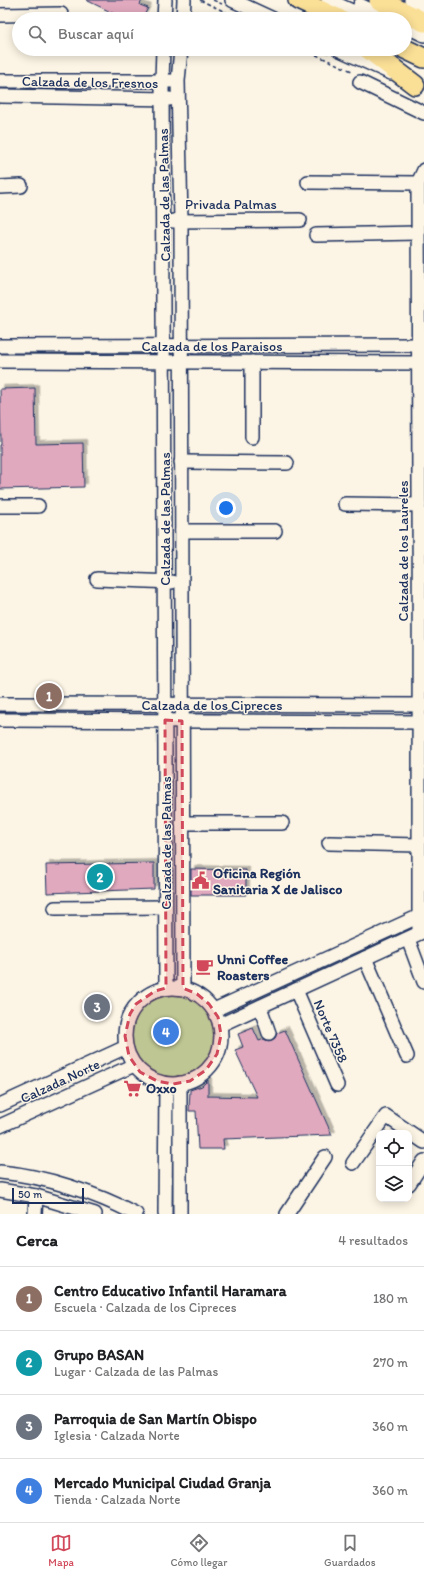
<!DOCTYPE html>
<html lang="es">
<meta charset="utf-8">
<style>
:root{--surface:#fff;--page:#f2f2f2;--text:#202124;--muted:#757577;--line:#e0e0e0;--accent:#d1495b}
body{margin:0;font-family:Itim,sans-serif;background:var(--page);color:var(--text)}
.controls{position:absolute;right:12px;bottom:12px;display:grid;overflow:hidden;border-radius:8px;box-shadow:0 2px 10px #0003}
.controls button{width:36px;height:36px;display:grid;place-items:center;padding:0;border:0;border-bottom:1px solid var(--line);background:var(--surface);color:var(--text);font:20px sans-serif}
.scale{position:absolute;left:12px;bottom:10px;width:72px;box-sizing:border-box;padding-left:4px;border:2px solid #1b2f5e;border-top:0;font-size:11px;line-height:14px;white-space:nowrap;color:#1b2f5e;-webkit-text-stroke:3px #fcf5e5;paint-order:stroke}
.you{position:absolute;left:226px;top:508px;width:14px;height:14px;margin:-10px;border:3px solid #fff;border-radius:50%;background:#1a73e8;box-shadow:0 0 0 6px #1a73e833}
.badge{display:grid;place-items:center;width:26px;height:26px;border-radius:50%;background:var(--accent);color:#fff;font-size:13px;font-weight:700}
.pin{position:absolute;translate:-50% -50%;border:2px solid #fff;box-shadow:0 1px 4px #0006}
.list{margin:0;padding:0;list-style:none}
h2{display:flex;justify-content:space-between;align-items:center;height:52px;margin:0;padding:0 16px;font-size:17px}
h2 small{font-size:13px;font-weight:400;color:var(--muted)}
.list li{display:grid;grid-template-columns:26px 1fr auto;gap:12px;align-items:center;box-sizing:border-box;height:64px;padding:0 16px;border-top:1px solid var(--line)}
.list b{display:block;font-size:15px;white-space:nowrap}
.list p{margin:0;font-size:13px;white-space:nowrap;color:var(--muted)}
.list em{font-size:13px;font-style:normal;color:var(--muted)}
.icon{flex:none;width:22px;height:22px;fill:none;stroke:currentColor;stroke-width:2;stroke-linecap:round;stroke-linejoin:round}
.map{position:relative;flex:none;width:424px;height:1214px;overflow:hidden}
.search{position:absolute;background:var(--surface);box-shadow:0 2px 10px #0003;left:12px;right:12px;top:12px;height:44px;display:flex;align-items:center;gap:10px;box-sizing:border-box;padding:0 14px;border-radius:22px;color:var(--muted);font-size:15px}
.sheet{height:308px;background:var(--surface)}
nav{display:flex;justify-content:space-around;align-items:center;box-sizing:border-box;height:56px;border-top:1px solid var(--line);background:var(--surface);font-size:11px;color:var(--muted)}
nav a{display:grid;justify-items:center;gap:2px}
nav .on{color:var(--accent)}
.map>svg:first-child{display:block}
</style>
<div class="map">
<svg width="424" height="1214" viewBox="0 0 424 1214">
<defs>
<filter id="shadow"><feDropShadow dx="3.5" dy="-3.5" stdDeviation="0" flood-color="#0004"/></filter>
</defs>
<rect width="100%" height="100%" fill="#fcf5e5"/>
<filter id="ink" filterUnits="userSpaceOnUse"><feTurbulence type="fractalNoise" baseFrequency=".025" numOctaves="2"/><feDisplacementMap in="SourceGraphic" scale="8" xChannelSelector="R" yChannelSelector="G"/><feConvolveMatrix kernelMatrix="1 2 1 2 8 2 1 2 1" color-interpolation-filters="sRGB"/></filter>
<g filter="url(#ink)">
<circle fill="#bae5a2" stroke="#6a8a80" cx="173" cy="1036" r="41"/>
<g fill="#e1a9be" stroke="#1b2f5e" filter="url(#shadow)">
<polygon points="86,0 142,0 140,5 148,8 142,19 125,19"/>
<polygon points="35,388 36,444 83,443 84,487 0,489 0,445 1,445 0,389"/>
<polygon points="154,863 154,889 47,893 46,865"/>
<polygon points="191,869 246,870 246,895 191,895"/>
<polygon points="253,1028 259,1041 264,1039 268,1041 272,1040 275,1038 277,1033 285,1030 332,1135 223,1139 224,1149 198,1149 196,1111 189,1111 190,1090 202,1086 208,1080 208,1096 257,1097 235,1050 243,1047 238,1034"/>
</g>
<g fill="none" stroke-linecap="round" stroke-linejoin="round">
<defs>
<g id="minor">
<polyline points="232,0 273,19"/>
<polyline points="328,0 369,19"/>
<polyline points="411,0 424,6"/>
<polyline points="360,5 389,19"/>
<polyline points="0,15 61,14"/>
<polyline points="164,19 165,0"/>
<polyline points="183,19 184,0"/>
<polyline points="405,26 424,35"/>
<polyline points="163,49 162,81 166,988"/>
<polyline points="181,49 178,81 181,221 183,988"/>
<polyline points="338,49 391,73"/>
<polyline points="0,81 171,81"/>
<polyline points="360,82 424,113"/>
<polyline points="0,96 170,99"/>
<polyline points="308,182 418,183"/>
<polyline points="0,187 21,186"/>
<polyline points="173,221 300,220"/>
<polyline points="316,235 418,233"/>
<polyline points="0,346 424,345"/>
<polyline points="0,361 424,363"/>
<polyline points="252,362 252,437"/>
<polyline points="181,462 287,463"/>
<polyline points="345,504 419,505"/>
<polyline points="0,506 38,506"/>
<polyline points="182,531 275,531"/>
<polyline points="97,579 172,582"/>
<polyline points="0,704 424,705"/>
<polyline points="0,720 424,722"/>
<polyline points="182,823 282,823"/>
<polyline points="329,843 418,845"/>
<polyline points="55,908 165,907"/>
<path d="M419 933C419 683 420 433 418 183L424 170"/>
<polyline points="408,939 424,982"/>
<polyline points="365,958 407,1056"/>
<circle cx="173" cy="1036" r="48"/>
<polyline points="296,990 337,1085"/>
<polyline points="260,1007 269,1033"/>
<polyline points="214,1010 424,914"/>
<polyline points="220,1025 424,931"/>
<polyline points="0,1105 126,1047"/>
<polyline points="0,1126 134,1065"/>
<polyline points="353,1163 386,1116 424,1142"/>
<path d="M0 1172C45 1176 96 1193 136 1214"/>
<polyline points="409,1184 424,1161"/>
<polyline points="0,1190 36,1196 95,1214"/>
<polyline points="35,1214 36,1196"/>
<polyline points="165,1214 166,1084"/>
<polyline points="180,1214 180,1083"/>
<polyline points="287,1214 325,1157"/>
</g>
<g id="highway">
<polyline points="298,0 339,19"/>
<polyline points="379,0 424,22"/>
<polyline points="368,49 415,85"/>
<polyline points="405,49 424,58"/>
</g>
</defs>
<use href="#minor" stroke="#1b2f5e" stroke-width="16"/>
<use href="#highway" stroke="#1b2f5e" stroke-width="22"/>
<g stroke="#1b2f5e" stroke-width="1.5" stroke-dasharray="4 3" stroke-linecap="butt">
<polyline points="200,0 240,19"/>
<polyline points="213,0 222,4"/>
<polyline points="303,49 354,72"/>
<polyline points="319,49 328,53"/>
</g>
<use href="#minor" stroke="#fcf5e5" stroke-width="13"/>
<use href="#highway" stroke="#fadf96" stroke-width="19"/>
</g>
</g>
<path fill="#d1495b" fill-opacity="0.2" stroke="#d1495b" stroke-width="3" stroke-dasharray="8 5" stroke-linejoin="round" d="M165 720 182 721 183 988 197 994 209 1004 218 1017 221 1035 217 1054 206 1070 190 1081 173 1084 157 1081 140 1072 129 1056 125 1036 130 1014 136 1004 155 991 166 988Z"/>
<defs>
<symbol id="civic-bare" viewBox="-9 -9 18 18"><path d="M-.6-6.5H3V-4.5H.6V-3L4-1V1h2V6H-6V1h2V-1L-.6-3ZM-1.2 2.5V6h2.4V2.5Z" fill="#d1495b" stroke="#fcf5e5" stroke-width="2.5" paint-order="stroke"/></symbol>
<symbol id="cafe-bare" viewBox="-9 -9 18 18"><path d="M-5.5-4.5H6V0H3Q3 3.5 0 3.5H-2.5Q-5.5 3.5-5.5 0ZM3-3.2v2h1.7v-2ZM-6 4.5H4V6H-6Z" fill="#d1495b" stroke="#fcf5e5" stroke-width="2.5" paint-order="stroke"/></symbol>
<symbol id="supermarket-bare" viewBox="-9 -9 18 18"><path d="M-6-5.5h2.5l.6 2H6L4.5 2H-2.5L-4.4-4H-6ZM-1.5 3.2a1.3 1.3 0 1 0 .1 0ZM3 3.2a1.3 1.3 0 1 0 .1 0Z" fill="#d1495b" stroke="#fcf5e5" stroke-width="2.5" paint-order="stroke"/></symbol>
</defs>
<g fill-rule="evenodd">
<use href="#civic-bare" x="188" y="868" width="25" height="25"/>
<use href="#cafe-bare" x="192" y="954" width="25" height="25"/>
<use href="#supermarket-bare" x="120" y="1076" width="25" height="25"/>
</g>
<g text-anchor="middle" stroke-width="3" stroke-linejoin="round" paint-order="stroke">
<g font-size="14" fill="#1b2f5e" stroke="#fcf5e5">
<text transform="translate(90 82) rotate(1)" y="5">Calzada de los Fresnos</text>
<text transform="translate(164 195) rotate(-91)" y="5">Calzada de las Palmas</text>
<text x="231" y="209">Privada Palmas</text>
<text x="212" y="351">Calzada de los Paraisos</text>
<text transform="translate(165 519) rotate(-90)" y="5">Calzada de las Palmas</text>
<text transform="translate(403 551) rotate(-90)" y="5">Calzada de los Laureles</text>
<text x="212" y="710">Calzada de los Cipreces</text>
<text transform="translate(166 843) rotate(-90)" y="5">Calzada de las Palmas</text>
<text transform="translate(331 1031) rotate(67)" y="5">Norte 7358</text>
<text transform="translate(60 1081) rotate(-25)" y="5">Calzada Norte</text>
</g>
<g font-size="14" font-weight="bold" fill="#1b2f5e" stroke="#fcf5e5" text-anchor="start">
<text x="213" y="878">Oficina Región<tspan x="213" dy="16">Sanitaria X de Jalisco</tspan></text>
<text x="217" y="964">Unni Coffee<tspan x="217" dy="16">Roasters</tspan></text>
<text x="146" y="1093">Oxxo</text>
</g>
</g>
</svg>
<div class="controls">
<button><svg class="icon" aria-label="locate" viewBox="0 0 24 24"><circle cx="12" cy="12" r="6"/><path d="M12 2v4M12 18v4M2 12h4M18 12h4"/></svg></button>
<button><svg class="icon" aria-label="layers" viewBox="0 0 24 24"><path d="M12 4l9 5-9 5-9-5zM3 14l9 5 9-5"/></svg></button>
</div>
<div class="scale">50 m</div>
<div class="you"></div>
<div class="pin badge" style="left:49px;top:696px;background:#8d6e63">1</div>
<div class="pin badge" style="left:100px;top:877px;background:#0f9aa8">2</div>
<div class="pin badge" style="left:97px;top:1007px;background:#6b7280">3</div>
<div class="pin badge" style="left:166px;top:1032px;background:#3f7fe0">4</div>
<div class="search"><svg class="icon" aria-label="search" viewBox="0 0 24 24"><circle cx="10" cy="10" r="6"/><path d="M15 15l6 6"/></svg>Buscar aquí</div>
</div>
<section class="sheet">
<h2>Cerca<small>4 resultados</small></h2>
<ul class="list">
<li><span class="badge" style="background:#8d6e63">1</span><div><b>Centro Educativo Infantil Haramara</b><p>Escuela · Calzada de los Cipreces</p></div><em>180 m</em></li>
<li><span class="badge" style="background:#0f9aa8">2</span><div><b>Grupo BASAN</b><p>Lugar · Calzada de las Palmas</p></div><em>270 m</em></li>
<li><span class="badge" style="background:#6b7280">3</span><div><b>Parroquia de San Martín Obispo</b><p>Iglesia · Calzada Norte</p></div><em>360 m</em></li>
<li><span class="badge" style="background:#3f7fe0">4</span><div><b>Mercado Municipal Ciudad Granja</b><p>Tienda · Calzada Norte</p></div><em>360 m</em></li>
</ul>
</section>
<nav>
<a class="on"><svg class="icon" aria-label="map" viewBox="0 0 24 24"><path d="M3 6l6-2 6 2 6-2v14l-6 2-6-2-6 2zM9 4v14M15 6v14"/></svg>Mapa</a>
<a><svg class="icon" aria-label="directions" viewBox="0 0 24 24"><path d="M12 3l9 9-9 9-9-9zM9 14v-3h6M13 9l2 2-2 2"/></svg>Cómo llegar</a>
<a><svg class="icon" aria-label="saved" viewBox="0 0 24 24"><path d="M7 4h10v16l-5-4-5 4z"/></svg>Guardados</a>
</nav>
